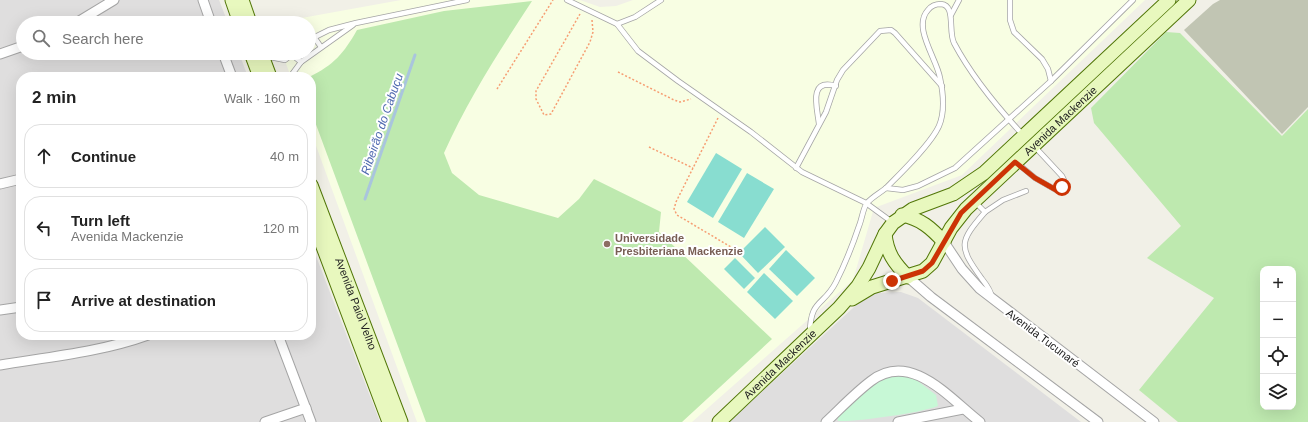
<!DOCTYPE html>
<meta charset="utf-8">
<style>
:root{--surface:#fff;--page:#f6f6f6;--text:#222;--muted:#767676;--line:#e0e0e0}
body{margin:0;font-family:Helvetica,sans-serif;background:var(--page);color:var(--text)}
.controls{position:absolute;right:12px;bottom:12px;display:grid;overflow:hidden;border-radius:8px;box-shadow:0 4px 16px #0002}
.controls button{width:36px;height:36px;display:grid;place-items:center;padding:0;border:0;border-bottom:1px solid var(--line);background:var(--surface);color:var(--text);font:20px sans-serif}
.stop{position:absolute;width:12px;height:12px;margin:-9px;border:3px solid #cc3305;border-radius:50%;background:#fff}
.stop.end{background:#cc3305;border-color:#fff;box-shadow:0 1px 4px #0008}
.list{margin:0;padding:0;list-style:none}
h2{display:flex;justify-content:space-between;align-items:center;height:52px;margin:0;padding:0 16px;font-size:17px}
h2 small{font-size:13px;font-weight:400;color:var(--muted)}
.list li{display:grid;grid-template-columns:26px 1fr auto;gap:12px;align-items:center;box-sizing:border-box;height:64px;margin:0 8px 8px;padding:0 8px;border:1px solid var(--line);border-radius:16px}
.list b{display:block;font-size:15px;white-space:nowrap}
.list p{margin:0;font-size:13px;white-space:nowrap;color:var(--muted)}
.list em{font-size:13px;font-style:normal;color:var(--muted)}
.icon{flex:none;width:22px;height:22px;fill:none;stroke:currentColor;stroke-width:2;stroke-linecap:round;stroke-linejoin:round}
.map{position:relative;flex:none;width:1308px;height:422px;overflow:hidden}
.search{position:absolute;background:var(--surface);box-shadow:0 4px 16px #0002;left:16px;top:16px;width:300px;height:44px;display:flex;align-items:center;gap:10px;box-sizing:border-box;padding:0 14px;border-radius:22px;color:var(--muted);font-size:15px}
.panel{position:absolute;background:var(--surface);box-shadow:0 4px 16px #0002;left:16px;top:72px;width:300px;height:268px;border-radius:16px}
.map>svg:first-child{display:block}
</style>
<div class="map">
<svg width="1308" height="422" viewBox="0 0 1308 422">
<rect width="100%" height="100%" fill="#f1f0e7"/>
<g fill="#dfdede">
<polygon points="0,0 219,0 228,23 23,23 23,53 239,53 248,77 21,77 21,335 311,335 311,243 380,422 0,422"/>
<polygon points="901,292 918,298 1081,422 729,422 854,307 875,293"/>
</g>
<polygon fill="#f8fee3" points="401,0 580,0 600,7 616,6 633,0 1145,0 962,175 874,208 853,280 692,422 417,422 311,132 311,77 291,77 282,53 309,53 309,23 274,23"/>
<polygon fill="#c1c5b3" points="1220,0 1308,0 1308,107 1282,134 1184,30 1213,4"/>
<g fill="#bee9af" fill-rule="evenodd">
<path d="M532 1C500 50 468 99 444 153L452 173 479 195 558 218 579 199 594 179 661 212 659 232 772 339 682 422H426L311 111V77H309C334 65 344 53 357 30L444 11Z"/>
<path d="M1166 32 1180 33 1282 136 1308 109V422H1178L1139 390 1214 298 1147 258 1181 226 1094 123 1091 108ZM1263 269H1293V407H1263Z"/>
</g>
<path fill="#c7f8d6" d="M891 375H910L936 395 938 406C921 413 854 422 838 421L837 417 874 382Z"/>
<g fill="#88ddd0">
<polygon points="716,153 742,169 713,218 687,202"/>
<polygon points="747,173 774,189 744,238 718,222"/>
<polygon points="765,227 785,247 758,273 739,253"/>
<polygon points="786,250 815,278 797,296 769,269"/>
<polygon points="735,258 755,278 744,289 724,269"/>
<polygon points="764,273 793,301 775,319 747,292"/>
</g>
<g fill="none" stroke-linecap="round" stroke-linejoin="round">
<polyline stroke="#a9c5dd" stroke-width="3" points="365,199 415,55"/>
<defs>
<g id="service">
<polyline points="567,0 617,24 638,51 678,81 751,132 802,172 866,203 892,222"/>
<polyline points="1010,0 1010,20 1014,32 1042,59 1048,69 1051,81"/>
<polyline points="951,15 959,0"/>
<polyline points="617,24 635,17 661,0"/>
<polyline points="314,37 321,47"/>
<polyline points="309,40 329,30 356,23 467,0"/>
<polyline points="292,55 301,62"/>
<polyline points="265,56 285,60 294,53"/>
<polyline points="290,77 301,62 353,25"/>
<path d="M819 124C817 107 808 78 836 86"/>
<polyline points="1017,163 1035,178 1056,190 1062,187 1064,180 1062,176 1035,147"/>
<polyline points="796,168 826,112 837,80 843,70 880,31 891,30 895,33 942,86"/>
<polyline points="886,188 903,190 918,186 955,168 1051,81 1133,0"/>
<polyline points="975,202 985,212 1003,200 1026,191"/>
<path d="M985 212C959 242 958 246 982 279 986 284 991 290 992 298"/>
<path d="M810 333C810 299 824 306 836 282 845 264 853 244 859 226 862 219 863 208 867 203 872 197 880 193 886 188 901 173 931 144 939 126 945 112 943 92 940 78 937 59 912 27 928 10 931 6 935 4 941 4 956 5 948 31 954 43 972 77 997 107 1023 135"/>
</g>
<g id="minor">
<polyline points="203,0 211,23"/>
<polyline points="76,23 114,0"/>
<polyline points="223,53 232,77"/>
<polyline points="0,54 23,46"/>
<polyline points="0,184 21,179"/>
<polyline points="944,242 962,269 980,289 1154,422"/>
<polyline points="908,277 931,297 1098,422"/>
<polyline points="0,310 21,307"/>
<polyline points="278,335 311,422"/>
<path d="M0 365C49 357 101 352 148 335"/>
<polyline points="265,422 306,408"/>
<path d="M826 422C841 408 855 393 871 381 911 350 950 399 980 422"/>
<polyline points="898,422 963,409"/>
</g>
<g id="secondary">
<polyline points="232,0 240,23"/>
<polyline points="242,0 250,23"/>
<polyline points="251,53 260,77"/>
<polyline points="261,53 270,77"/>
<path id="s1" d="M311 185 401 422"/>
<polyline points="311,215 389,422"/>
<path d="M902 215C921 219 931 228 944 242"/>
<path d="M885 234C887 253 894 263 908 277"/>
<path id="s2" d="M852 299 872 287 923 271 932 263 951 228 966 209 1189 0"/>
<path id="s3" d="M719 422 839 308 858 286 869 268 885 234 893 223 913 209 953 194 984 173 1169 0"/>
</g>
</defs>
<use href="#service" stroke="#a5a5a5" stroke-width="6"/>
<use href="#minor" stroke="#a5a5a5" stroke-width="11"/>
<use href="#secondary" stroke="#527708" stroke-width="15"/>
<g stroke="#f69e73" stroke-width="1.5" stroke-dasharray="2 2" stroke-linecap="butt">
<polyline points="580,14 536,91 536,99 544,115 551,114 590,42 593,32 592,20"/>
<polyline points="618,72 674,100 680,102 691,99"/>
<polyline points="497,89 553,0"/>
<polyline points="718,118 676,202 674,209 677,215 736,250"/>
<polyline points="649,147 693,168"/>
</g>
<use href="#service" stroke="#fff" stroke-width="4.5"/>
<use href="#minor" stroke="#fff" stroke-width="9"/>
<use href="#secondary" stroke="#e8f8be" stroke-width="13"/>
</g>
<g fill="none" stroke-linecap="round" stroke-linejoin="round">
<polyline stroke="#cc3305" stroke-width="5" points="892,281 923,271 932,263 961,213 1015,162 1035,178 1056,190 1062,187"/>
</g>
<circle fill="#8d6e63" stroke="#fff" stroke-width="1.5" cx="607" cy="244" r="4"/>
<g text-anchor="middle" stroke-width="4" stroke-linejoin="round" paint-order="stroke">
<g font-size="11" fill="#212121" stroke="#fff">
<text dy="4" stroke="none"><textPath href="#s2" startOffset="282">Avenida Mackenzie</textPath></text>
<text dy="4" stroke="none"><textPath href="#s1" startOffset="127">Avenida Paiol Velho</textPath></text>
<text transform="translate(1043 338) rotate(37)" y="4">Avenida Tucunaré</text>
<text dy="4" stroke="none"><textPath href="#s3" startOffset="84">Avenida Mackenzie</textPath></text>
</g>
<g font-size="11" font-weight="bold" fill="#785e54" stroke="#fff" text-anchor="start">
<text x="615" y="242">Universidade<tspan x="615" dy="13">Presbiteriana Mackenzie</tspan></text>
</g>
<g font-size="12" font-style="italic" fill="#4e68af" stroke="#fff">
<text transform="translate(382 124) rotate(-71)" y="4">Ribeirão do Cabuçu</text>
</g>
</g>
</svg>
<div class="controls">
<button>+</button>
<button>−</button>
<button><svg class="icon" aria-label="locate" viewBox="0 0 24 24"><circle cx="12" cy="12" r="6"/><path d="M12 2v4M12 18v4M2 12h4M18 12h4"/></svg></button>
<button><svg class="icon" aria-label="layers" viewBox="0 0 24 24"><path d="M12 4l9 5-9 5-9-5zM3 14l9 5 9-5"/></svg></button>
</div>
<div class="stop" style="left:1062px;top:187px"></div>
<div class="stop end" style="left:892px;top:281px"></div>
<div class="search"><svg class="icon" aria-label="search" viewBox="0 0 24 24"><circle cx="10" cy="10" r="6"/><path d="M15 15l6 6"/></svg>Search here</div>
<section class="panel">
<h2>2 min<small>Walk · 160 m</small></h2>
<ul class="list">
<li><svg class="icon" aria-label="ahead" viewBox="0 0 24 24"><path d="M12 20V5M6 11l6-6 6 6"/></svg><div><b>Continue</b></div><em>40 m</em></li>
<li><svg class="icon" aria-label="left" viewBox="0 0 24 24"><path d="M17 20v-9H6M10 6l-5 5 5 5"/></svg><div><b>Turn left</b><p>Avenida Mackenzie</p></div><em>120 m</em></li>
<li><svg class="icon" aria-label="arrive" viewBox="0 0 24 24"><path d="M6 21V4h12l-3 4 3 4H6"/></svg><div><b>Arrive at destination</b></div></li>
</ul>
</section>
</div>
